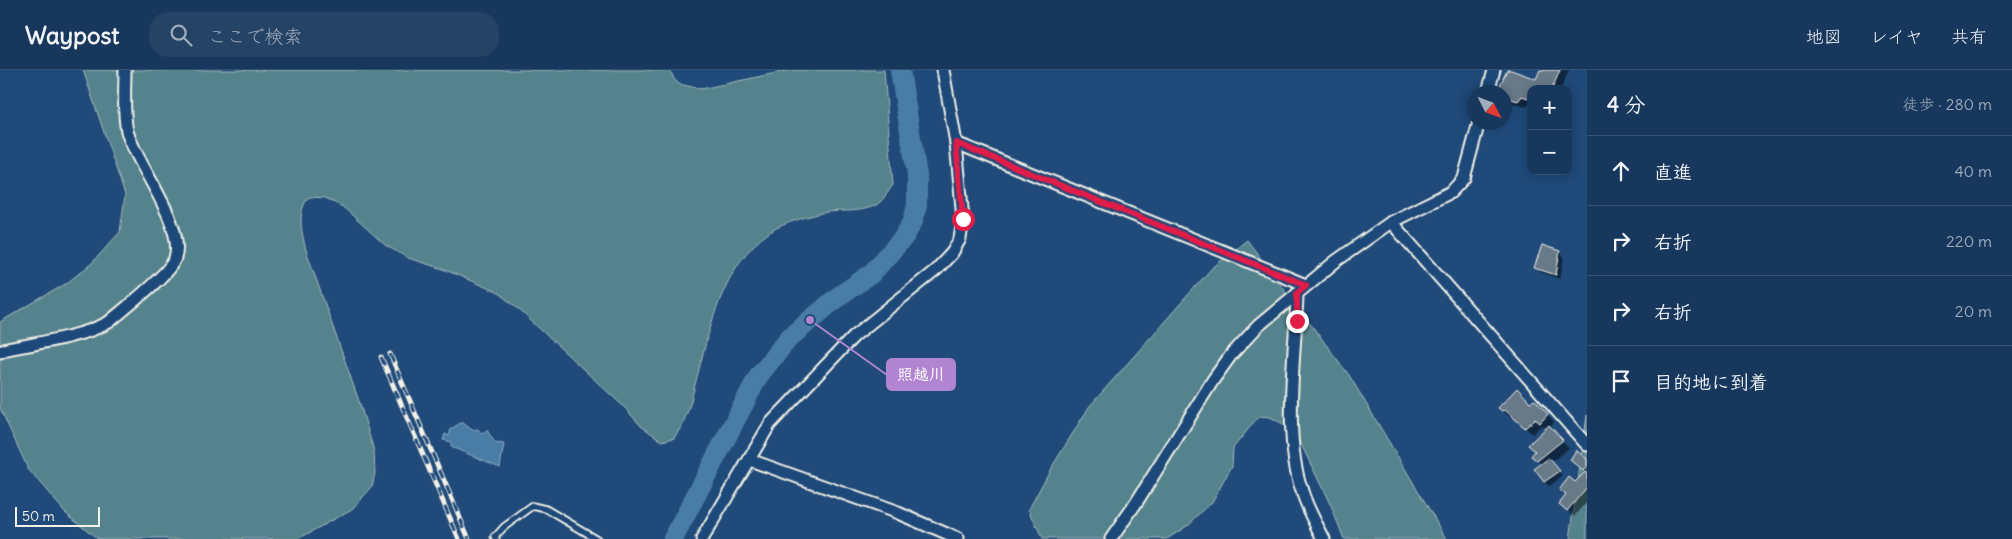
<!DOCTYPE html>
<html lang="ja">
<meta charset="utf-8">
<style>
:root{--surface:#17385c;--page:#244365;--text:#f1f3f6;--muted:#9eacbb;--line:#365272}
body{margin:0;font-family:Delius,"Klee One",sans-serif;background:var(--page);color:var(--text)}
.controls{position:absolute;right:15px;top:15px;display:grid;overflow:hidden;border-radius:10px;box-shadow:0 2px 12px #0003}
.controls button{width:45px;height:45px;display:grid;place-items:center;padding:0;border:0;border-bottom:1px solid var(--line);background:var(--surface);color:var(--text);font:25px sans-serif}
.compass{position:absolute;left:1467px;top:15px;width:45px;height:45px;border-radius:50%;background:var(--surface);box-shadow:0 2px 12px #0003;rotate:132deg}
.scale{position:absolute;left:15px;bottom:12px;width:85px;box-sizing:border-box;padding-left:5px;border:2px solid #f4f1e8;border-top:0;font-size:14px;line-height:18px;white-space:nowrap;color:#f4f1e8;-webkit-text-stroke:4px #1f4a7a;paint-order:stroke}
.stop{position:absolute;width:15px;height:15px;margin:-11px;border:4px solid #e11d48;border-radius:50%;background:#fff}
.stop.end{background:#e11d48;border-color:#fff;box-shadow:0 1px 5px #0008}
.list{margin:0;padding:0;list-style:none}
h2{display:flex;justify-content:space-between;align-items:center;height:65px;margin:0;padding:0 20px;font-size:21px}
h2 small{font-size:16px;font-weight:400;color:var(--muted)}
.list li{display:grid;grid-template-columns:32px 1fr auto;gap:15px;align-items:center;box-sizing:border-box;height:70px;padding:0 20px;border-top:1px solid var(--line)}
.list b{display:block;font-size:19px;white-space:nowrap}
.list em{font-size:16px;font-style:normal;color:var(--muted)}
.icon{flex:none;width:28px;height:28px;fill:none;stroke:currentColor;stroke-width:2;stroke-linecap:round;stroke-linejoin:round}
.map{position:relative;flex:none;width:1587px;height:469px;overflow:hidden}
header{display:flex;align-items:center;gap:30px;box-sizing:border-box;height:70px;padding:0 25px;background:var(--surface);border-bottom:1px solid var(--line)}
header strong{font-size:24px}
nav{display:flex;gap:28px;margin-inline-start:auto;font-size:18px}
.search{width:350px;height:45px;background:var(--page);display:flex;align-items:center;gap:12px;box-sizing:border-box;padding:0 18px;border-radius:20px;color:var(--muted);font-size:19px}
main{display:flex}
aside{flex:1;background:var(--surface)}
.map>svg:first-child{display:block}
</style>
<header>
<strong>Waypost</strong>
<div class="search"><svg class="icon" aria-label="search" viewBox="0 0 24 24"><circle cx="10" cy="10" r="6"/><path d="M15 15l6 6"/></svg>ここで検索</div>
<nav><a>地図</a><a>レイヤ</a><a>共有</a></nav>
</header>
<main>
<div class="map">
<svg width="1587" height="469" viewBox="0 0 1587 469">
<rect width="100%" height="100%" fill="#1f4a7a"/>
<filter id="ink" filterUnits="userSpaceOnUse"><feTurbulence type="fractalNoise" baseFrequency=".02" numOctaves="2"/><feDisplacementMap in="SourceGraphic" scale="10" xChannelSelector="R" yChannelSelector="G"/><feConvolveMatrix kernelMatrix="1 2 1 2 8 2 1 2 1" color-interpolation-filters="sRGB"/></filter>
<g filter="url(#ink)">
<g fill="#54838d" stroke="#a4baba">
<path d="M83 0H670L674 9 679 14 701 19 790 0H884L893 115C888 122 883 131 876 135 861 143 843 140 827 142 812 145 782 153 770 162 721 195 709 262 695 315 692 326 690 338 685 348 683 355 678 362 674 368L662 371 641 356 625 338 515 236 497 222 443 199 408 188 385 175 343 137 325 128 309 127C296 142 302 163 306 180L360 334 374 381 375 403 372 417 352 439 298 469H98L65 442 28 399 0 338V252L67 213 92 193 120 162 125 125Z"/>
<polygon points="1247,170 1349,305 1447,469 1344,469 1331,436 1298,368 1281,353 1270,347 1259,346 1233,378 1232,396 1212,432 1187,456 1167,469 1042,469 1029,439 1050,400 1089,337 1211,199"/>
<polygon points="1587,345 1587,469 1570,469"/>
</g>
<polygon fill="#487da6" stroke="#8dabc0" points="462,352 472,360 478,359 482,364 487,360 495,373 504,374 500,397 451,377 451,372 443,370 445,364 449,366 451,359"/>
<g fill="#0007">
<polygon points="1508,0 1536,11 1542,0 1569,0 1561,19 1531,19 1531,33 1526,37 1504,31 1504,22 1498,22"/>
<polygon points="1560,182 1564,187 1560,209 1540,202 1536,198"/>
<polygon points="1535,331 1554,352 1550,357 1569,378 1551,392 1563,406 1549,416 1545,412 1542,395 1533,386 1547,359 1542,355 1532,364 1513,346 1510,347 1500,338 1531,334"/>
<polygon points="1571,390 1587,391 1587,432 1575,446 1561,434 1576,413 1586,403"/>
</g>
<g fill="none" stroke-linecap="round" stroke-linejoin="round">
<polyline stroke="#487da6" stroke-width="20" points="673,469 759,305 789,268 839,226 871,204 904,167 913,151 917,135 917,105 900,0"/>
</g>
<g fill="#687988" stroke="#f4f1e8">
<polygon points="1507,0 1511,0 1536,9 1540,0 1560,0 1552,19 1531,19 1531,29 1522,26 1518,31 1504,27 1504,22 1497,22"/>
<polygon points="1542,175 1560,181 1556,205 1534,198"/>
<polygon points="1517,318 1530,332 1535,330 1548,344 1540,353 1535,349 1525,358 1505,340 1502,341 1498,338"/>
<polygon points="1549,355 1563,370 1537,391 1531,386 1535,381 1528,375"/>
<polygon points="1576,380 1587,389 1587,396 1583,401 1570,390"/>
<polygon points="1549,388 1560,401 1544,412 1534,399"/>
<polygon points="1585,402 1587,405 1587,417 1567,441 1559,434 1566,425 1559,420 1569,407 1575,412"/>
</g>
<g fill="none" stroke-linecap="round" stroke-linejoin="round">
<defs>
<polyline id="service" points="496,469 495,467 504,457 533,436 546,439 597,469"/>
<g id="minor">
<polyline points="1488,22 1494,0"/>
<polyline points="956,73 1306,215"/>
<polyline points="1391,152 1587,375"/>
<path d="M1297 223C1296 284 1282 363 1302 421 1307 438 1316 453 1324 469"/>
<path d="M0 282 7 279C37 273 83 267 109 252 124 239 170 204 175 188 186 155 136 95 127 61 123 45 125 17 125 0"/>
<polyline points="750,390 898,443 958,469"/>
<polyline points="702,469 770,354 854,266 936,200 952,183 960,169 963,149 956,73 943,0"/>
<polyline points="1111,469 1136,433 1213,310 1231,285 1258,256 1336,191 1391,152 1451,122 1464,108 1479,52"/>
</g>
</defs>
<use href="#service" stroke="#f4f1e8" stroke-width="9"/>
<use href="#minor" stroke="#f4f1e8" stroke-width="15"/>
<use href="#service" stroke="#1f4a7a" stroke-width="5.5"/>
<use href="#minor" stroke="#1f4a7a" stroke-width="11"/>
<defs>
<g id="rail">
<polyline points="390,284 469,469"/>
<polyline points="381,287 459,469"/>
</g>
</defs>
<use href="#rail" stroke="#f4f1e8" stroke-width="5"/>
<use href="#rail" stroke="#1f4a7a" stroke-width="3" stroke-dasharray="9" stroke-linecap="butt"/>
</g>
</g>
<g fill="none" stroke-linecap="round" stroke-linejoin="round" filter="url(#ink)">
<polyline stroke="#e11d48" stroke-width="6" points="963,149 956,73 1306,215 1297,223 1297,251"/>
</g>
<path fill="none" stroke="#b185d1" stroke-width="2" d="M810 250L887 305"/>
<circle fill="#b185d1" stroke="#1f4a7a" stroke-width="2" cx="810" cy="250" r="5"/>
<rect fill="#b185d1" stroke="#b185d1" stroke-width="2" x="887" y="289" width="68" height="31" rx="5"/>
<g font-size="16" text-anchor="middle" font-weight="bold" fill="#fff">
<text x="921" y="310">照越川</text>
</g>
</svg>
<div class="controls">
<button>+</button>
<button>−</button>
</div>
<svg class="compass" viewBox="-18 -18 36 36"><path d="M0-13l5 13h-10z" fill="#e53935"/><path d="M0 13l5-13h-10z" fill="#9eacbb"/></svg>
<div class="scale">50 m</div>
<div class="stop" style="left:963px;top:149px"></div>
<div class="stop end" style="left:1297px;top:251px"></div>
</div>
<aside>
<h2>4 分<small>徒歩 · 280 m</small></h2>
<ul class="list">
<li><svg class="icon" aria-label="ahead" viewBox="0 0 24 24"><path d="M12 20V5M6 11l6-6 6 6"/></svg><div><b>直進</b></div><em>40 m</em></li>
<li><svg class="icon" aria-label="right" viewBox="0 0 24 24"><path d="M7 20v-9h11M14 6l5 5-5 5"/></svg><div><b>右折</b></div><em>220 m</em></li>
<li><svg class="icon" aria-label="right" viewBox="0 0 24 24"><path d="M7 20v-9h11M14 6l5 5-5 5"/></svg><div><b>右折</b></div><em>20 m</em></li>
<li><svg class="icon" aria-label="arrive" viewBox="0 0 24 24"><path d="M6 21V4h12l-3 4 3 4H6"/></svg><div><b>目的地に到着</b></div></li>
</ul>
</aside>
</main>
